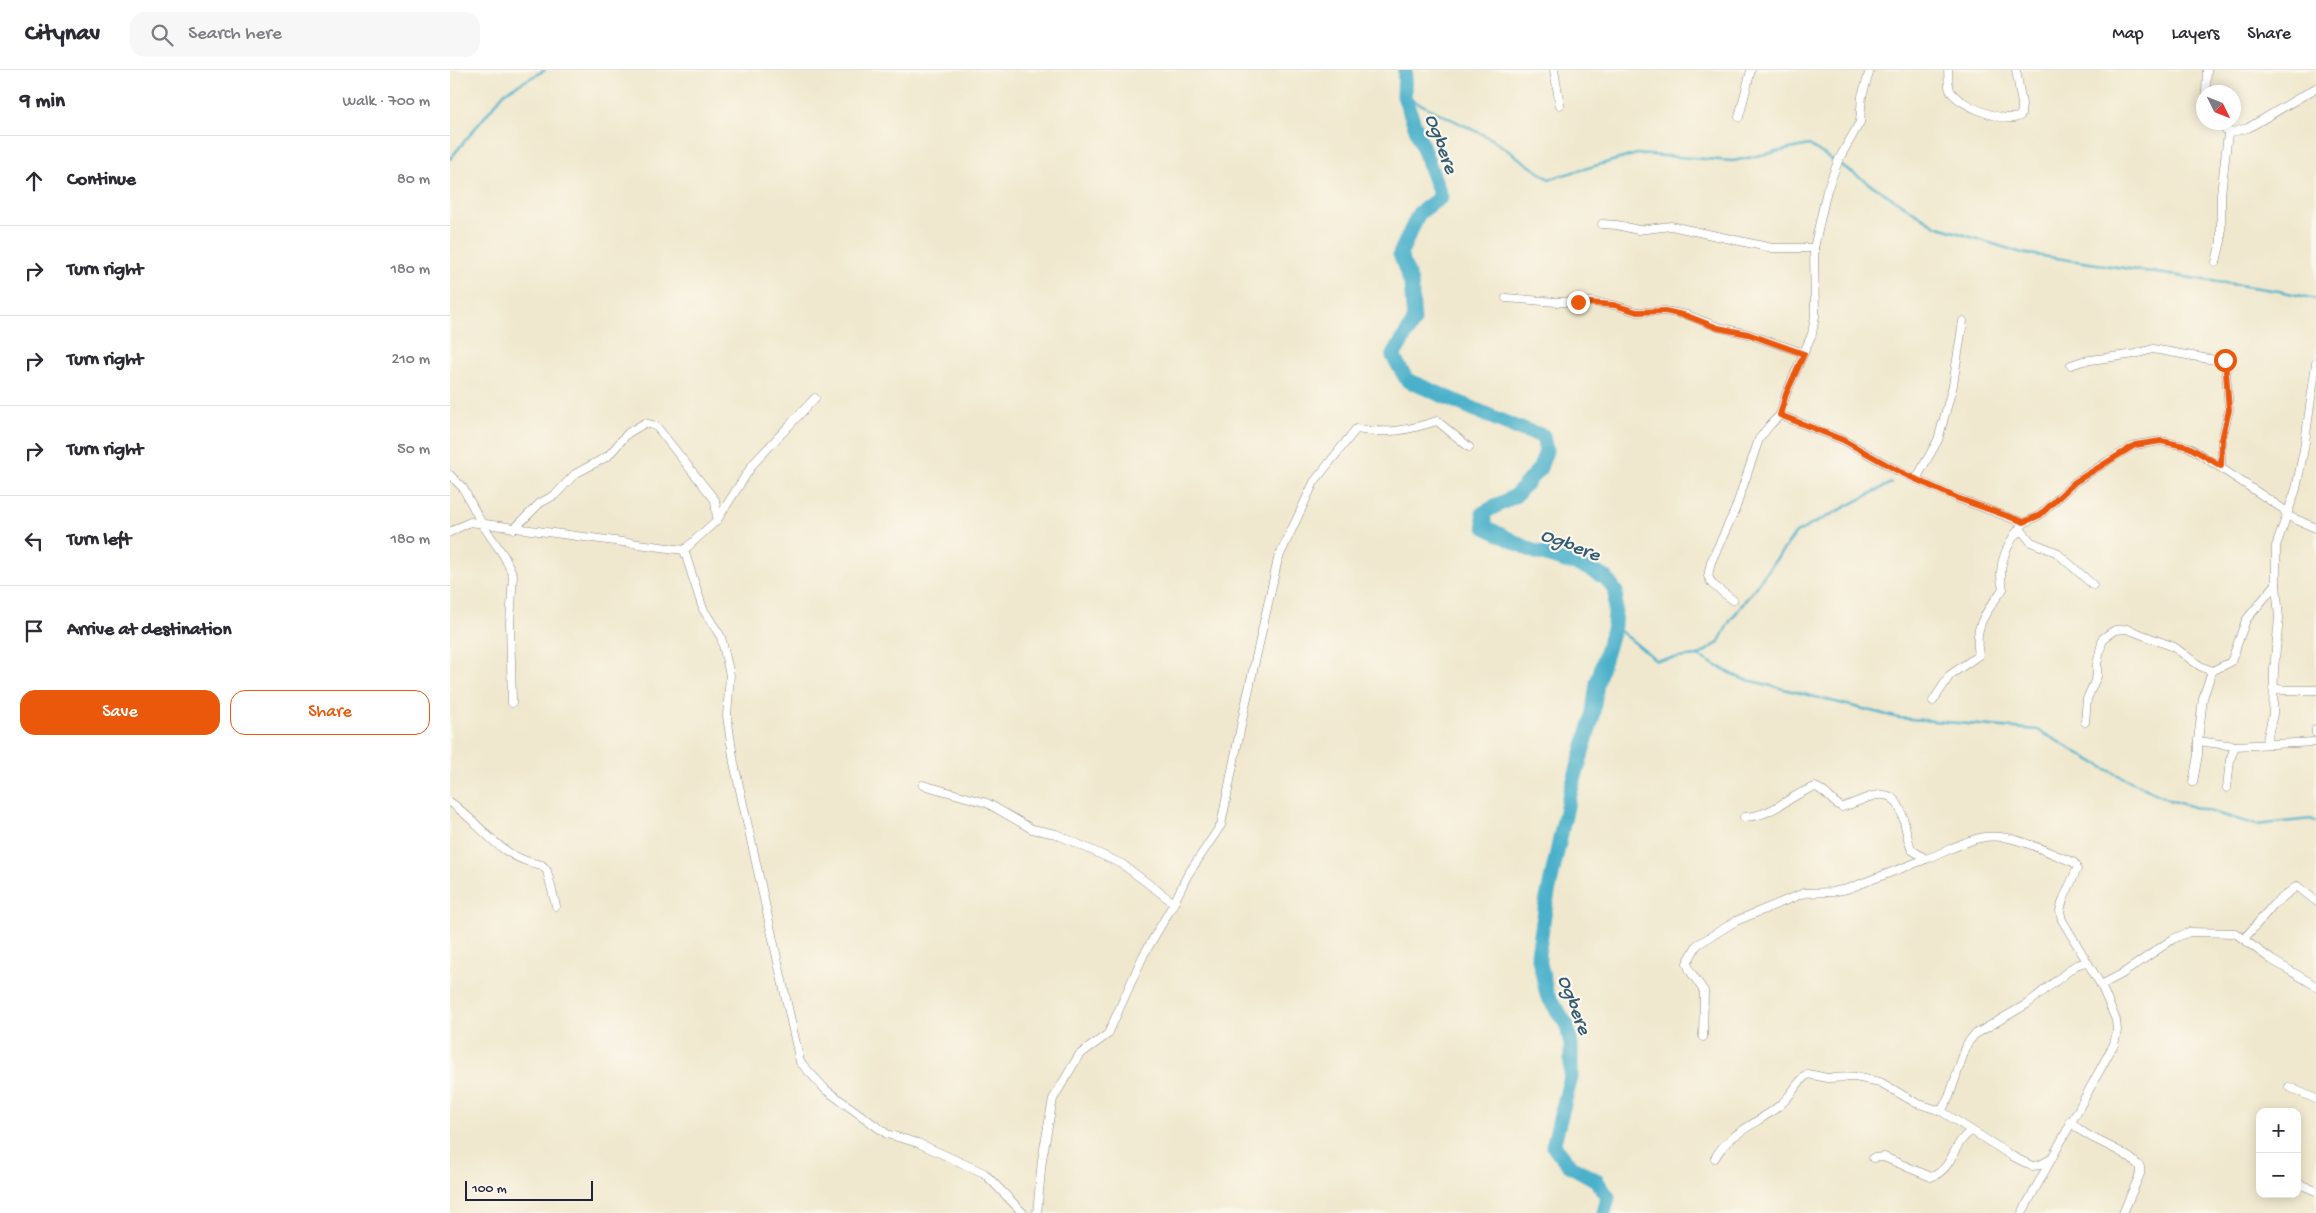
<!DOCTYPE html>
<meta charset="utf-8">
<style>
:root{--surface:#fff;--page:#f7f7f7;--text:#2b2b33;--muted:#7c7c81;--line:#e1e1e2;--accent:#ea580c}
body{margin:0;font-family:"Gochi Hand",sans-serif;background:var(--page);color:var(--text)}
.controls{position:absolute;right:15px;bottom:15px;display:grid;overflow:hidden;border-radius:10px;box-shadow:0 2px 12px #0003}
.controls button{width:45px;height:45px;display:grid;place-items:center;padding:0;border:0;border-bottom:1px solid var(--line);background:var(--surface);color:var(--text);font:25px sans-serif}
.compass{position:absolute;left:1746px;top:15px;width:45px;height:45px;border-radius:50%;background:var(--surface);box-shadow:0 2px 12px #0003;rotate:133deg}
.scale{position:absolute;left:15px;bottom:12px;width:128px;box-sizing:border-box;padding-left:5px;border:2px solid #22223b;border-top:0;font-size:14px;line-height:18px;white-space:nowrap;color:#22223b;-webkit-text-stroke:4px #fbf7ec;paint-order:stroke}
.stop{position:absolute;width:15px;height:15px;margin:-11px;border:4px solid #ea580c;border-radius:50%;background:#fff}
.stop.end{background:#ea580c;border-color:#fff;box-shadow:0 1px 5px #0008}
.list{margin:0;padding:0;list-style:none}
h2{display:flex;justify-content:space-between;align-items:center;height:65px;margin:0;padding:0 20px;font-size:21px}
h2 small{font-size:16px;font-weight:400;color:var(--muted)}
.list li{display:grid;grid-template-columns:32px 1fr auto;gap:15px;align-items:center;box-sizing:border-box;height:90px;padding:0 20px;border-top:1px solid var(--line)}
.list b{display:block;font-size:19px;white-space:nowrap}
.list em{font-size:16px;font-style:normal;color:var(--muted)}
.actions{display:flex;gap:10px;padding:15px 20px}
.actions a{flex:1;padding:11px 0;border:1px solid var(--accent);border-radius:15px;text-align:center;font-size:18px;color:var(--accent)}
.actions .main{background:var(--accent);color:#fff}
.icon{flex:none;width:28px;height:28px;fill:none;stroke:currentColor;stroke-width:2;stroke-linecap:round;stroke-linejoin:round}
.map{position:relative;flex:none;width:1866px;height:1143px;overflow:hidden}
header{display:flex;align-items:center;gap:30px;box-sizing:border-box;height:70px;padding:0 25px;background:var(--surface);border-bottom:1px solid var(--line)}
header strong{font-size:24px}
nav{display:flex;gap:28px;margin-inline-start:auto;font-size:18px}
.search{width:350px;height:45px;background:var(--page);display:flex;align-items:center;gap:12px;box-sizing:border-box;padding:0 18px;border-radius:15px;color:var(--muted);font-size:19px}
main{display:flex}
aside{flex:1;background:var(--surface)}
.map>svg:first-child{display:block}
</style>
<header>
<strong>Citynav</strong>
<div class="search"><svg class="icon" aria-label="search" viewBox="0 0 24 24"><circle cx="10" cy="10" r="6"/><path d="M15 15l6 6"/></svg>Search here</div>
<nav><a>Map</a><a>Layers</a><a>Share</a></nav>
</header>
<main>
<aside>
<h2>9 min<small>Walk · 700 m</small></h2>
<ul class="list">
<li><svg class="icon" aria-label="ahead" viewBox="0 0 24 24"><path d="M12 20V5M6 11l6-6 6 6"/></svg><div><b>Continue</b></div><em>80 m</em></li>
<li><svg class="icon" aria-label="right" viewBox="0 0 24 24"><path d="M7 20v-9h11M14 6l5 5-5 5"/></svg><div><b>Turn right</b></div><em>180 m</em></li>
<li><svg class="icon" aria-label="right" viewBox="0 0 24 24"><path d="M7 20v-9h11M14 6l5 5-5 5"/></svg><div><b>Turn right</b></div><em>210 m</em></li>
<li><svg class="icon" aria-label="right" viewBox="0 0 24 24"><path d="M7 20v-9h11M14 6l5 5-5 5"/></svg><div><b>Turn right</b></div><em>50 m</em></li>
<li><svg class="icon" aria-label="left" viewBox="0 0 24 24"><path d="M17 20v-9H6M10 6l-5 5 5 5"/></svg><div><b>Turn left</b></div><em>180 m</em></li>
<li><svg class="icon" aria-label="arrive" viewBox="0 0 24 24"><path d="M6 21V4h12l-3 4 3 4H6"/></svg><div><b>Arrive at destination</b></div></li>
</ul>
<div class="actions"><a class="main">Save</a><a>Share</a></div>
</aside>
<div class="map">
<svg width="1866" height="1143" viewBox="0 0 1866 1143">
<rect width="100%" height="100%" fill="#fbf7ec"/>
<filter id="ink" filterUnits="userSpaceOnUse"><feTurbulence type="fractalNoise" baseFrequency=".02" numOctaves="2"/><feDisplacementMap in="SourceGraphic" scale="10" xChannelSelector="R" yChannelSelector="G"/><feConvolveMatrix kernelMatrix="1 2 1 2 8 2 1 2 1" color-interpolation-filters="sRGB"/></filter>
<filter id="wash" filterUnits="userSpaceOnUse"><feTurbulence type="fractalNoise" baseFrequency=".0096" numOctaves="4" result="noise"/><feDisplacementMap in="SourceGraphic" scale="20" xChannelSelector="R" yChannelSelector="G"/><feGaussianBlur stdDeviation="1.12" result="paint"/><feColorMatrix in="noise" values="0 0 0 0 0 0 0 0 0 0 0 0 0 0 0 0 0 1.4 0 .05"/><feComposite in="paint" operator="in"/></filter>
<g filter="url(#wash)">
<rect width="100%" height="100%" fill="#f0e8ce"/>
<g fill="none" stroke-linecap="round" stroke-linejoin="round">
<g stroke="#4cb1cb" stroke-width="2.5">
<polyline points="954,26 1040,68 1099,109 1187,84 1283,91 1359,75 1486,156 1572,183 1829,221 1866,229"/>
<polyline points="0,89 55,22 95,0"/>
<polyline points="1164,556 1206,590 1248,586 1290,608 1449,648 1588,660 1656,699 1719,730 1807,755 1861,749 1866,752"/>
<polyline points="1248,586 1268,573 1280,551 1346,463 1441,413"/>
</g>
<polyline stroke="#4cb1cb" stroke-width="15" points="955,0 954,26 991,127 969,143 950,184 961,213 964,251 943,286 957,310 1065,357 1093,366 1096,381 1090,398 1065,426 1033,443 1035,457 1083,481 1135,497 1156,508 1166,522 1164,556 1147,613 1142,649 1119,727 1096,833 1088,884 1097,925 1117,955 1121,975 1121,1007 1103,1076 1119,1095 1146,1110 1158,1127 1154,1143"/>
</g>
</g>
<g filter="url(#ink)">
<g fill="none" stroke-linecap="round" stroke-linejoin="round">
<defs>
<g id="street">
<polyline points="1104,0 1110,35"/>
<path d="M1498 0C1499 7 1497 18 1502 23 1510 35 1559 56 1571 45L1572 34 1566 0"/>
<polyline points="1756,22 1757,0"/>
<polyline points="1289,47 1301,0"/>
<polyline points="1778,63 1798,58 1866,18"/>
<polyline points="1152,154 1167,155 1188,160 1221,156 1322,178 1364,178"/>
<polyline points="1766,192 1771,171 1771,124 1778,63 1769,52"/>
<polyline points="1056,228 1106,232 1142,232 1164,235 1187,242 1215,241 1237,245 1268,257 1298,264 1354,283"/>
<polyline points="1621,295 1633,291 1685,284 1703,279 1765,290 1775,290 1779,340 1772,369 1771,397"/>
<polyline points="1330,345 1393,370 1450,402 1507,428 1574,453 1590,445 1625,412 1658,391 1685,375 1711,371 1739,377 1833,439 1838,446 1866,458"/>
<polyline points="0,405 13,418 32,454 54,486 63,505 60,552 62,633"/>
<polyline points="1466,409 1488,370 1503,315 1513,251"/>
<polyline points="64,459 90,433 105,425 125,404 158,386 178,363 195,353 206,356 265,430 267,450"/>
<polyline points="0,462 20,452 234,480 267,450 303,394 365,328"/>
<polyline points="1565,464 1572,461 1581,472 1606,482 1643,515"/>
<polyline points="234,480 253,539 271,567 280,605 277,646 284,693 350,992 376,1020 437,1064 468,1073 534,1103 573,1143"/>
<polyline points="1283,530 1262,514 1258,506 1261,492 1285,440 1309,369 1320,355 1330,345 1336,324 1362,264 1365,246 1364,178 1377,120 1389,89 1410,52 1412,26 1420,0"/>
<polyline points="1762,601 1753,628 1748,671 1785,676"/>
<polyline points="1823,618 1833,620 1866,620"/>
<path d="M1483 631 1500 605 1529 585C1523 556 1536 542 1553 519 1546 495 1558 471 1574 453"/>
<polyline points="1635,652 1637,629 1647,606 1647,594 1653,568 1665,560 1677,559 1724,577 1750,596 1762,601 1781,592 1796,550 1826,514"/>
<polyline points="1866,659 1866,663"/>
<polyline points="1816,674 1823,644 1824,599 1829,548 1826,514 1826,476 1846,419 1854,379 1866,293"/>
<polyline points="1743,712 1748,685 1748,671"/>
<polyline points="473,715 537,733 582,759 606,764 672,794 724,833"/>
<polyline points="1777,718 1780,690 1785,676 1866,672"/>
<path d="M0 732C33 755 48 788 92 795L97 801 106 836"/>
<path d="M1294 747C1325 746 1338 725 1365 717 1377 721 1381 732 1392 737 1404 734 1417 726 1429 725 1457 722 1453 765 1462 780L1476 789C1494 783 1514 771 1530 768 1561 761 1595 782 1623 792L1626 795 1627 799 1613 830 1610 841 1612 850 1651 915 1666 950 1667 961 1664 974 1572 1143"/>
<polyline points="1794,869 1823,835 1847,816 1866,831"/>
<polyline points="1651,915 1672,904 1723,869 1739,862 1785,863 1822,890 1866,916"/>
<polyline points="1253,967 1254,921 1240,901 1237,893 1247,875 1286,851 1354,823 1382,822 1397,819 1476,789"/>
<polyline points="1839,1017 1866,1029"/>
<polyline points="1491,1041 1499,1027 1517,974 1524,965 1577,934 1626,895 1637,892"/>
<path d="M1620 1051C1639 1072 1671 1076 1690 1097V1104L1673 1143"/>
<path d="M1265 1088C1278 1063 1309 1053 1330 1035 1342 1026 1346 1012 1358 1004L1377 1008 1405 1007 1430 1012 1466 1033 1491 1041 1562 1086 1582 1096 1590 1095 1599 1090"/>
<path d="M1423 1088 1434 1087 1481 1107C1504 1099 1502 1073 1521 1061"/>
<polyline points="1847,1113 1866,1121"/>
<path d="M587 1143 592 1090 603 1029 629 985 658 964 693 886 724 833 737 806 771 755 794 641 828 489 864 412 906 359C940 364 955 361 987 351L1019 377"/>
</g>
</defs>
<use href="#street" stroke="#898584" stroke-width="9"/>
<use href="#street" stroke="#fff" stroke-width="8"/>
</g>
</g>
<g fill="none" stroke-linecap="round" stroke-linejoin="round" filter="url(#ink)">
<polyline stroke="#ea580c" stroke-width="6" points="1128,232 1164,235 1187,242 1215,241 1237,246 1268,258 1298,264 1354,284 1336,324 1330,345 1393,370 1450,402 1507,428 1574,452 1590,445 1625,412 1685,375 1711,371 1739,377 1771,396 1772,369 1779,340 1775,290"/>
</g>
<g text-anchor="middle" stroke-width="4.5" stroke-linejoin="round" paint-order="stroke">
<g font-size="20" font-style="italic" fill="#335b75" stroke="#fbf7ec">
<text transform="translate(993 73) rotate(70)" y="7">Ogbere</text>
<text transform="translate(1121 473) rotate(21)" y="7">Ogbere</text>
<text transform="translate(1126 934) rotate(69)" y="7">Ogbere</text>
</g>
</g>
</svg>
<div class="controls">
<button>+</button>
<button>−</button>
</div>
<svg class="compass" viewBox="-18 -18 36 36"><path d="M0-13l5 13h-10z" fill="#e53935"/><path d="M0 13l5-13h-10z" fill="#7c7c81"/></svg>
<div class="scale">100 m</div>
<div class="stop" style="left:1775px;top:290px"></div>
<div class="stop end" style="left:1128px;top:232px"></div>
</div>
</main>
